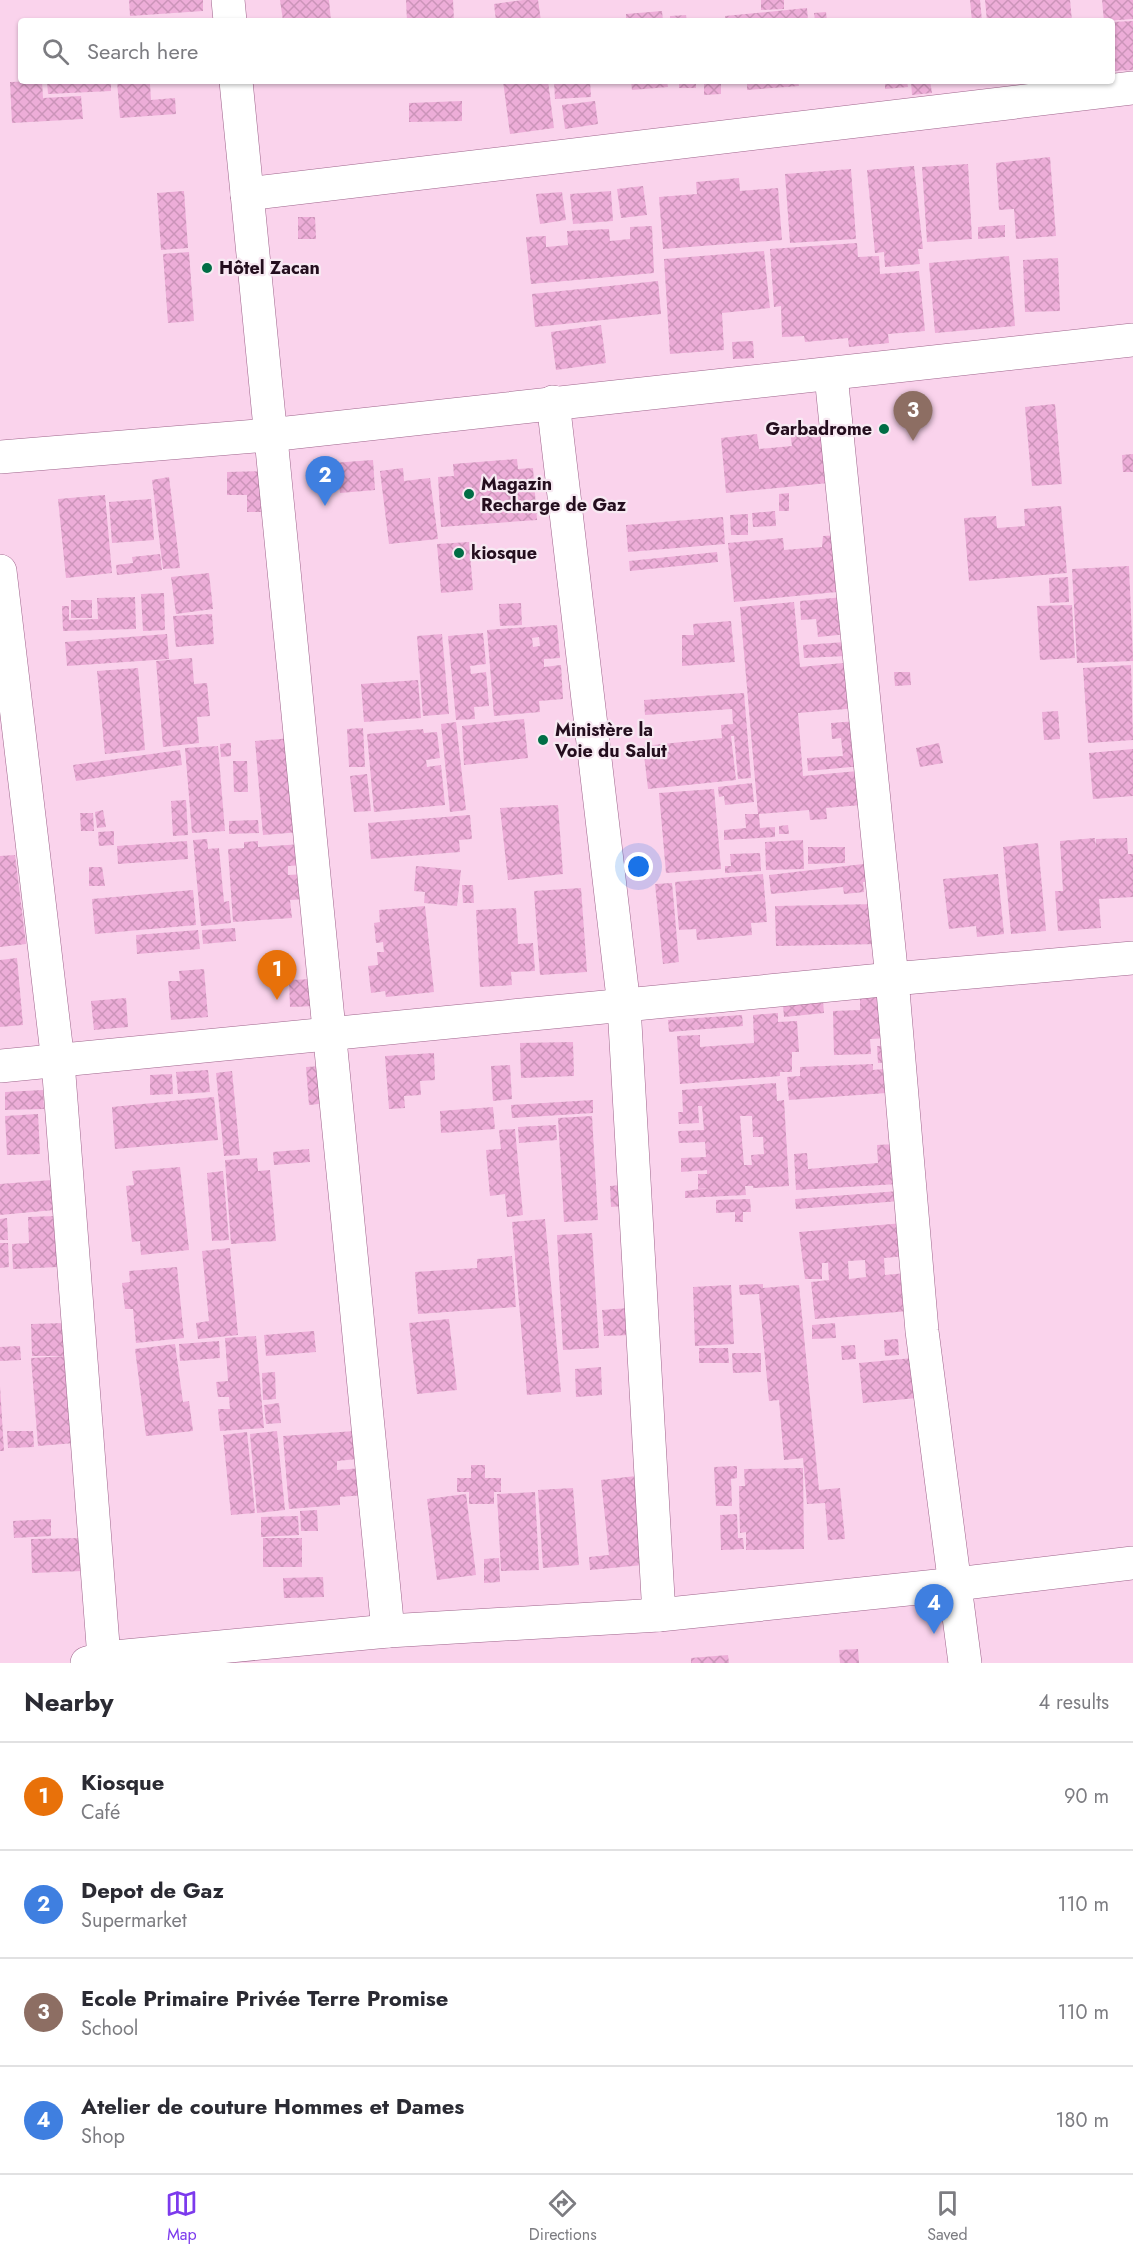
<!DOCTYPE html>
<meta charset="utf-8">
<style>
:root{--surface:#fff;--page:#f2f2f3;--text:#2b2b33;--muted:#7c7c81;--line:#e1e1e2;--accent:#7c3aed}
body{margin:0;font-family:Jost,sans-serif;background:var(--page);color:var(--text)}
.you{position:absolute;left:639px;top:867px;width:21px;height:21px;margin:-15px;border:4px solid #fff;border-radius:50%;background:#1a73e8;box-shadow:0 0 0 9px #1a73e833}
.badge{display:grid;place-items:center;width:39px;height:39px;border-radius:50%;background:var(--accent);color:#fff;font-size:20px;font-weight:700}
.pin{position:absolute;translate:-50% -50px;filter:drop-shadow(0 2px 3px #0008)}
.pin::after{content:'';position:absolute;top:32px;width:21px;height:18px;background:inherit;clip-path:polygon(0 0,100% 0,50% 100%)}
.list{margin:0;padding:0;list-style:none}
h2{display:flex;justify-content:space-between;align-items:center;height:78px;margin:0;padding:0 24px;font-size:26px}
h2 small{font-size:20px;font-weight:400;color:var(--muted)}
.list li{display:grid;grid-template-columns:39px 1fr auto;gap:18px;align-items:center;box-sizing:border-box;height:108px;padding:0 24px;border-top:2px solid var(--line)}
.list b{display:block;font-size:22px;white-space:nowrap}
.list p{margin:0;font-size:20px;white-space:nowrap;color:var(--muted)}
.list em{font-size:20px;font-style:normal;color:var(--muted)}
.icon{flex:none;width:33px;height:33px;fill:none;stroke:currentColor;stroke-width:2;stroke-linecap:round;stroke-linejoin:round}
.map{position:relative;flex:none;width:1133px;height:1663px;overflow:hidden}
.search{position:absolute;background:var(--surface);box-shadow:0 2px 4px #0004;left:18px;right:18px;top:18px;height:66px;display:flex;align-items:center;gap:15px;box-sizing:border-box;padding:0 21px;border-radius:6px;color:var(--muted);font-size:22px}
.sheet{height:510px;background:var(--surface)}
nav{display:flex;justify-content:space-around;align-items:center;box-sizing:border-box;height:84px;border-top:2px solid var(--line);background:var(--surface);font-size:16px;color:var(--muted)}
nav a{display:grid;justify-items:center;gap:3px}
nav .on{color:var(--accent)}
.map>svg:first-child{display:block}
</style>
<div class="map">
<svg width="1133" height="1663" viewBox="0 0 1133 1663">
<defs>
<pattern id="building-cross-hatch" width="8" height="8" patternUnits="userSpaceOnUse" patternTransform="scale(1.5)"><rect width="8" height="8" fill="#edadd8"/><path d="M0 0l8 8M0 8l8-8" fill="none" stroke="#cb94b9"/></pattern>
</defs>
<rect width="100%" height="100%" fill="#fad3ec"/>
<g fill="url(#building-cross-hatch)" fill-rule="evenodd">
<polygon points="129,0 203,0 203,11 130,16"/>
<polygon points="280,0 329,0 331,21 283,21"/>
<polygon points="406,0 453,0 454,21 407,21"/>
<polygon points="523,0 538,0 541,21 496,21 494,4"/>
<polygon points="761,0 784,0 784,9 761,10"/>
<polygon points="970,0 980,0 982,21 972,21"/>
<polygon points="985,0 1070,0 1072,21 987,21"/>
<polygon points="1102,0 1133,0 1133,19 1104,21"/>
<polygon points="807,8 808,21 726,21 725,16"/>
<polygon points="662,11 663,21 626,21 626,14"/>
<polygon points="826,12 827,21 815,21 814,13"/>
<polygon points="686,15 687,21 670,21 670,16"/>
<polygon points="1133,21 1133,70 1112,71 1112,22"/>
<polygon points="42,81 43,98 81,96 83,119 12,123 10,82"/>
<polygon points="47,81 111,81 111,91 48,94"/>
<polygon points="117,81 168,81 168,83 150,84 151,100 175,98 176,114 120,118"/>
<polygon points="503,81 548,81 554,128 510,134"/>
<polygon points="554,81 590,81 591,97 555,99"/>
<polygon points="631,81 667,81 668,87 632,90"/>
<rect x="679" y="81" width="17" height="7"/>
<polygon points="704,81 721,81 721,94 704,95"/>
<polygon points="747,81 798,81 799,86 747,90"/>
<polygon points="885,81 907,81 908,87 885,89"/>
<polygon points="911,81 930,81 932,93 912,95"/>
<polygon points="462,101 462,121 409,122 409,103"/>
<polygon points="595,101 598,124 565,129 562,105"/>
<polygon points="1050,157 1056,236 1016,239 1014,209 999,210 996,163"/>
<polygon points="968,164 972,239 927,242 922,167"/>
<polygon points="914,166 923,249 918,249 920,264 885,267 884,252 875,253 867,170"/>
<polygon points="851,169 856,239 790,243 785,174"/>
<polygon points="739,178 740,191 778,188 782,240 663,249 659,197 697,194 696,182"/>
<polygon points="643,186 647,215 621,218 617,189"/>
<polygon points="184,191 188,248 161,250 157,193"/>
<polygon points="611,191 613,221 573,224 570,194"/>
<polygon points="562,192 566,220 540,224 536,194"/>
<polygon points="298,217 315,217 316,239 298,239"/>
<polygon points="1005,225 1005,237 978,239 978,227"/>
<polygon points="652,226 654,273 531,284 526,237 546,236 546,247 568,245 567,231 609,229 610,241 630,239 630,227"/>
<polygon points="857,243 858,257 879,256 880,274 919,271 925,331 888,334 889,343 849,347 848,338 805,342 804,336 782,337 781,306 774,307 770,249"/>
<polygon points="764,251 770,308 722,313 724,350 670,354 664,259"/>
<polygon points="189,252 194,321 168,323 163,254"/>
<polygon points="1009,256 1015,326 935,333 929,263"/>
<polygon points="1058,258 1060,311 1025,312 1023,260"/>
<polygon points="658,281 661,314 535,327 532,294"/>
<polygon points="601,325 606,363 556,370 551,332"/>
<polygon points="753,341 754,358 733,359 732,342"/>
<polygon points="1055,404 1062,484 1032,486 1025,407"/>
<polygon points="823,428 828,483 726,493 721,438 757,434 759,449 792,446 790,431"/>
<polygon points="1133,454 1133,472 1123,472 1122,455"/>
<polygon points="517,459 518,469 533,468 537,520 441,527 438,477 454,476 453,464"/>
<polygon points="373,460 375,490 340,493 339,485 320,486 319,464"/>
<polygon points="403,468 404,481 430,478 438,539 389,544 380,471"/>
<polygon points="271,471 272,512 247,512 247,495 227,495 227,472"/>
<polygon points="169,477 180,568 163,569 152,480"/>
<polygon points="789,493 789,511 779,511 779,494"/>
<polygon points="105,495 112,573 66,578 58,499"/>
<polygon points="151,499 154,540 112,543 109,502"/>
<polygon points="1061,506 1067,573 969,581 964,518 996,516 997,528 1025,526 1024,509"/>
<polygon points="775,511 776,526 753,527 752,513"/>
<polygon points="748,514 748,535 731,535 730,515"/>
<polygon points="723,517 725,544 628,552 626,525"/>
<polygon points="842,535 847,591 734,602 728,543 783,538 784,550 822,547 823,536"/>
<polygon points="469,542 473,590 441,593 437,544"/>
<polygon points="717,552 718,562 630,571 629,561"/>
<polygon points="160,554 162,570 117,575 116,565 133,563 132,557"/>
<polygon points="1129,566 1133,661 1077,663 1072,569"/>
<polygon points="209,573 213,609 176,614 171,577"/>
<polygon points="1068,577 1069,602 1050,603 1049,578"/>
<polygon points="164,593 165,630 143,631 141,594"/>
<polygon points="135,597 136,629 63,631 62,606 69,606 69,620 98,619 97,598"/>
<polygon points="844,597 848,634 818,637 816,619 801,620 800,601"/>
<rect x="71" y="600" width="21" height="18"/>
<polygon points="794,602 800,667 854,662 858,708 798,713 803,776 858,771 861,805 826,808 827,819 810,820 809,810 759,814 760,828 775,827 775,837 724,840 724,830 746,828 745,814 758,814 740,607"/>
<polygon points="521,603 522,625 500,626 499,604"/>
<polygon points="1072,605 1075,658 1040,660 1037,606"/>
<polygon points="212,614 214,644 176,647 173,616"/>
<polygon points="731,621 735,662 682,666 682,635 694,635 693,624"/>
<path d="M557 625 560 658 544 659V667L561 665 563 699 539 701 540 712 494 716 487 630ZM539 637 540 646 533 647 532 638Z"/>
<polygon points="483,633 486,664 470,666 471,674 486,672 489,706 474,707 475,719 456,720 448,636"/>
<polygon points="167,634 169,659 67,666 65,642"/>
<polygon points="442,634 449,714 423,716 417,636"/>
<polygon points="845,642 846,656 804,658 803,645"/>
<polygon points="192,658 194,684 207,683 210,716 197,717 199,743 163,747 156,661"/>
<polygon points="1131,665 1133,740 1088,743 1083,668"/>
<polygon points="138,668 145,750 105,754 97,671"/>
<polygon points="894,672 910,672 911,685 895,686"/>
<polygon points="418,680 421,718 364,722 361,684"/>
<polygon points="744,693 751,778 738,779 734,736 731,736 736,780 648,789 643,746 722,738 721,725 733,724 732,709 645,715 644,700"/>
<polygon points="1058,711 1060,739 1044,740 1042,712"/>
<polygon points="524,719 528,758 464,765 462,726"/>
<polygon points="858,721 862,766 808,771 807,758 843,756 841,738 832,739 831,723"/>
<polygon points="456,722 466,810 450,812 441,724"/>
<polygon points="363,728 365,767 349,767 347,729"/>
<polygon points="423,729 424,733 437,732 440,758 426,760 427,767 441,765 445,805 374,812 367,734"/>
<polygon points="293,738 301,832 263,835 255,741"/>
<polygon points="231,743 231,756 221,757 220,744"/>
<polygon points="939,743 943,763 920,767 916,748"/>
<polygon points="218,746 225,831 192,833 185,748"/>
<polygon points="1133,749 1133,796 1093,799 1089,753"/>
<polygon points="180,750 182,765 76,781 73,765"/>
<polygon points="233,761 247,761 248,792 234,792"/>
<polygon points="367,774 371,811 354,812 350,776"/>
<polygon points="752,783 754,802 725,805 724,796 719,797 718,787"/>
<polygon points="714,789 721,869 666,873 659,793"/>
<polygon points="186,800 188,835 173,836 171,801"/>
<polygon points="558,805 563,874 508,880 500,808"/>
<polygon points="103,810 106,827 97,828 95,812"/>
<polygon points="80,813 93,813 94,831 81,831"/>
<polygon points="470,815 472,839 459,840 460,852 371,859 368,823"/>
<polygon points="258,820 259,833 229,834 229,821"/>
<polygon points="788,825 789,834 779,834 779,826"/>
<polygon points="114,831 114,845 99,846 98,832"/>
<polygon points="1095,838 1095,847 1096,839 1127,838 1128,854 1133,854 1133,897 1099,899 1101,928 1058,931 1055,891 1063,891 1060,841"/>
<polygon points="207,839 208,849 219,848 224,902 229,901 231,923 201,926 193,840"/>
<polygon points="803,840 804,869 766,870 765,842"/>
<polygon points="187,841 188,859 118,864 117,846"/>
<polygon points="258,841 258,847 302,844 304,865 288,866 288,875 306,874 308,899 290,900 292,918 233,922 228,849 244,848 244,842"/>
<polygon points="1038,843 1046,931 1011,934 1003,847"/>
<polygon points="808,847 845,847 845,863 808,864"/>
<polygon points="760,853 761,871 725,873 725,866 731,866 730,854"/>
<polygon points="15,855 26,944 0,947 0,856"/>
<polygon points="872,863 872,882 863,882 864,892 844,894 843,887 771,894 769,875"/>
<polygon points="416,866 461,870 457,906 424,903 425,892 414,891"/>
<polygon points="89,867 102,867 105,886 89,886"/>
<polygon points="763,874 767,922 751,923 752,935 697,940 696,929 679,930 675,882"/>
<polygon points="998,874 1004,934 977,937 976,926 949,929 943,879"/>
<polygon points="672,883 679,962 663,964 655,884"/>
<polygon points="462,885 473,885 474,903 463,903"/>
<polygon points="581,888 587,972 540,975 534,891"/>
<polygon points="193,890 196,925 95,934 92,899"/>
<polygon points="879,904 880,944 776,946 775,906"/>
<polygon points="425,906 434,992 386,997 385,991 371,993 368,966 378,965 377,952 384,952 383,942 376,943 374,923 380,922 379,910"/>
<polygon points="516,908 518,944 533,943 535,971 511,972 512,985 480,987 476,910"/>
<polygon points="235,928 236,941 203,944 202,930"/>
<polygon points="198,930 200,949 137,954 136,935"/>
<polygon points="17,958 23,1025 0,1027 0,960"/>
<polygon points="204,969 208,1017 171,1020 168,981 180,981 179,971"/>
<polygon points="315,979 317,1006 290,1007 289,980"/>
<polygon points="887,996 889,1038 870,1039 871,1054 834,1055 833,1011 860,1010 860,997"/>
<polygon points="126,998 128,1027 94,1030 91,1001"/>
<polygon points="823,1001 824,1013 784,1017 783,1005"/>
<polygon points="778,1013 778,1022 797,1021 799,1052 792,1052 792,1072 780,1072 780,1076 680,1084 677,1036 700,1035 700,1047 754,1043 753,1015"/>
<polygon points="742,1015 743,1026 669,1032 668,1020"/>
<polygon points="573,1042 574,1076 521,1078 520,1043"/>
<polygon points="877,1046 891,1046 892,1062 878,1063"/>
<polygon points="434,1053 435,1080 420,1081 421,1095 404,1096 405,1108 389,1109 385,1056"/>
<polygon points="873,1064 873,1070 884,1069 886,1093 789,1100 787,1077 800,1076 800,1067"/>
<polygon points="510,1065 512,1099 493,1101 491,1066"/>
<polygon points="324,1066 328,1103 309,1105 306,1067"/>
<polygon points="208,1070 210,1092 178,1094 176,1072"/>
<polygon points="232,1071 240,1155 224,1156 216,1073"/>
<polygon points="172,1074 173,1094 150,1095 150,1075"/>
<path d="M776 1083 777 1101 784 1100 789 1186 753 1188V1186H745L746 1195 685 1198V1191L709 1188 698 1189V1174H707V1170L681 1172V1158L706 1157 705 1142 679 1143 678 1131 704 1130 702 1106H698L699 1123 679 1124 678 1112H683L682 1090ZM740 1116H752L753 1137H763L764 1154 751 1155 752 1165H744Z"/>
<polygon points="43,1090 44,1109 5,1110 5,1092"/>
<polygon points="214,1097 218,1140 115,1149 112,1107"/>
<polygon points="593,1100 593,1113 512,1118 511,1105"/>
<polygon points="493,1107 495,1129 441,1133 440,1111"/>
<polygon points="38,1114 40,1154 7,1155 5,1116"/>
<polygon points="592,1116 598,1220 564,1222 558,1118"/>
<polygon points="556,1125 557,1140 519,1143 518,1127"/>
<polygon points="515,1129 523,1215 507,1217 505,1194 490,1196 486,1150 501,1149 499,1130"/>
<polygon points="896,1144 898,1184 796,1190 794,1154 807,1153 808,1169 878,1163 877,1145"/>
<polygon points="309,1149 310,1162 274,1165 273,1152"/>
<polygon points="257,1158 258,1171 270,1170 276,1241 231,1244 225,1160"/>
<polygon points="180,1167 189,1250 141,1255 140,1241 132,1242 126,1186 134,1185 132,1171"/>
<polygon points="223,1171 229,1240 212,1241 207,1173"/>
<polygon points="52,1180 54,1210 0,1215 0,1184"/>
<polygon points="622,1185 623,1206 611,1207 610,1186"/>
<polygon points="899,1191 900,1201 796,1209 795,1199"/>
<polygon points="750,1199 751,1212 743,1212 743,1222 735,1222 735,1212 716,1213 716,1200"/>
<polygon points="57,1216 58,1267 13,1269 12,1244 29,1243 28,1217"/>
<polygon points="7,1218 8,1240 0,1240 0,1219"/>
<polygon points="545,1219 561,1392 527,1395 512,1222"/>
<path d="M903 1223 906 1256 884 1258 885 1275 906 1273 909 1311 815 1319 811 1282 829 1280 828 1263H822V1279H805L799 1232ZM865 1260 866 1277 849 1279 848 1261Z"/>
<polygon points="592,1233 599,1348 563,1350 557,1235"/>
<polygon points="0,1243 8,1243 9,1267 0,1268"/>
<polygon points="230,1248 238,1335 198,1339 196,1323 209,1321 202,1251"/>
<polygon points="512,1256 516,1307 418,1314 415,1272 477,1268 477,1259"/>
<polygon points="177,1267 184,1338 136,1343 133,1309 125,1309 122,1283 130,1282 129,1271"/>
<polygon points="763,1284 763,1288 799,1285 819,1490 840,1488 845,1539 828,1540 825,1503 807,1504 803,1458 784,1460 779,1400 769,1401 759,1294 740,1295 739,1285"/>
<polygon points="731,1285 734,1344 695,1346 693,1287"/>
<polygon points="629,1308 631,1335 604,1336 602,1310"/>
<polygon points="449,1319 457,1390 417,1394 409,1323"/>
<polygon points="65,1323 66,1356 32,1356 31,1324"/>
<polygon points="835,1323 836,1338 812,1339 812,1325"/>
<polygon points="314,1331 316,1352 266,1356 264,1335"/>
<polygon points="256,1336 264,1428 220,1431 218,1409 230,1409 229,1397 218,1397 216,1382 228,1381 225,1338"/>
<polygon points="898,1339 899,1355 885,1356 884,1340"/>
<polygon points="219,1341 220,1358 180,1361 179,1344"/>
<polygon points="175,1344 183,1402 189,1401 193,1431 146,1436 135,1349"/>
<polygon points="855,1345 856,1359 842,1360 841,1346"/>
<polygon points="20,1346 21,1360 0,1361 0,1347"/>
<polygon points="699,1348 728,1348 729,1363 699,1363"/>
<polygon points="732,1353 761,1353 761,1372 733,1373"/>
<polygon points="68,1356 75,1443 38,1446 31,1358"/>
<polygon points="913,1358 917,1398 863,1403 859,1363"/>
<polygon points="601,1367 602,1395 576,1397 575,1369"/>
<polygon points="275,1372 276,1399 263,1400 262,1373"/>
<polygon points="0,1386 4,1451 0,1451"/>
<polygon points="279,1403 281,1423 266,1424 264,1405"/>
<polygon points="7,1431 33,1431 34,1447 8,1448"/>
<polygon points="277,1431 285,1510 257,1513 250,1434"/>
<polygon points="355,1431 357,1459 337,1461 337,1470 362,1468 364,1495 340,1497 340,1505 289,1509 283,1436"/>
<polygon points="247,1432 255,1513 231,1515 223,1435"/>
<polygon points="471,1465 485,1465 485,1478 501,1478 501,1492 494,1492 494,1504 469,1504 469,1492 457,1492 457,1478 471,1478"/>
<polygon points="737,1466 737,1478 731,1479 732,1506 716,1506 714,1467"/>
<polygon points="803,1468 804,1549 746,1550 746,1532 740,1533 739,1486 745,1486 744,1469"/>
<polygon points="645,1475 654,1564 590,1570 589,1557 609,1555 601,1480"/>
<polygon points="573,1488 579,1565 543,1568 538,1490"/>
<polygon points="535,1492 539,1570 501,1571 497,1494"/>
<polygon points="466,1494 476,1575 437,1580 427,1499"/>
<polygon points="317,1510 318,1531 301,1531 300,1511"/>
<polygon points="737,1514 738,1538 743,1538 744,1549 721,1550 720,1515"/>
<polygon points="298,1516 299,1535 261,1537 261,1517"/>
<polygon points="51,1519 51,1536 14,1538 13,1521"/>
<polygon points="82,1538 83,1571 32,1573 31,1539"/>
<rect x="263" y="1538" width="39" height="29"/>
<polygon points="499,1558 500,1582 484,1583 484,1559"/>
<polygon points="323,1577 324,1597 284,1598 283,1578"/>
<polygon points="858,1649 859,1663 840,1663 839,1650"/>
<polygon points="728,1655 729,1663 691,1663 691,1658"/>
</g>
<g fill="none" stroke-linecap="round" stroke-linejoin="round">
<defs>
<g id="street">
<polyline points="228,0 230,21"/>
<polyline points="236,81 388,1631"/>
<polyline points="247,194 1133,88"/>
<polyline points="831,375 892,979 922,1331 965,1663"/>
<polyline points="553,402 624,1006 659,1615"/>
<polyline points="0,457 269,435 1133,340"/>
<polyline points="0,571 58,1062 104,1658"/>
<polyline points="0,1066 892,979 1133,958"/>
<polyline points="87,1663 104,1658 388,1631 659,1615 956,1584 1133,1563"/>
</g>
</defs>
<use href="#street" stroke="#9e648b" stroke-width="34"/>
<use href="#street" stroke="#fff" stroke-width="33"/>
</g>
<g fill="#006d45" stroke="#f7e9f2" stroke-width="2">
<circle cx="207" cy="268" r="6"/>
<circle cx="884" cy="429" r="6"/>
<circle cx="469" cy="494" r="6"/>
<circle cx="459" cy="553" r="6"/>
<circle cx="543" cy="740" r="6"/>
</g>
<g text-anchor="middle" stroke-width="4.5" stroke-linejoin="round" paint-order="stroke">
<g font-size="18" font-weight="bold" fill="#240e1e" stroke="#f7e9f2" text-anchor="start">
<text x="219" y="274">Hôtel Zacan</text>
<text x="872" y="435" text-anchor="end">Garbadrome</text>
<text x="481" y="490">Magazin<tspan x="481" dy="21">Recharge de Gaz</tspan></text>
<text x="471" y="559">kiosque</text>
<text x="555" y="736">Ministère la<tspan x="555" dy="21">Voie du Salut</tspan></text>
</g>
</g>
</svg>
<div class="you"></div>
<div class="pin badge" style="left:277px;top:1000px;background:#e8710a">1</div>
<div class="pin badge" style="left:325px;top:506px;background:#3f7fe0">2</div>
<div class="pin badge" style="left:913px;top:441px;background:#8d6e63">3</div>
<div class="pin badge" style="left:934px;top:1634px;background:#3f7fe0">4</div>
<div class="search"><svg class="icon" aria-label="search" viewBox="0 0 24 24"><circle cx="10" cy="10" r="6"/><path d="M15 15l6 6"/></svg>Search here</div>
</div>
<section class="sheet">
<h2>Nearby<small>4 results</small></h2>
<ul class="list">
<li><span class="badge" style="background:#e8710a">1</span><div><b>Kiosque</b><p>Café</p></div><em>90 m</em></li>
<li><span class="badge" style="background:#3f7fe0">2</span><div><b>Depot de Gaz</b><p>Supermarket</p></div><em>110 m</em></li>
<li><span class="badge" style="background:#8d6e63">3</span><div><b>Ecole Primaire Privée Terre Promise</b><p>School</p></div><em>110 m</em></li>
<li><span class="badge" style="background:#3f7fe0">4</span><div><b>Atelier de couture Hommes et Dames</b><p>Shop</p></div><em>180 m</em></li>
</ul>
</section>
<nav>
<a class="on"><svg class="icon" aria-label="map" viewBox="0 0 24 24"><path d="M3 6l6-2 6 2 6-2v14l-6 2-6-2-6 2zM9 4v14M15 6v14"/></svg>Map</a>
<a><svg class="icon" aria-label="directions" viewBox="0 0 24 24"><path d="M12 3l9 9-9 9-9-9zM9 14v-3h6M13 9l2 2-2 2"/></svg>Directions</a>
<a><svg class="icon" aria-label="saved" viewBox="0 0 24 24"><path d="M7 4h10v16l-5-4-5 4z"/></svg>Saved</a>
</nav>
